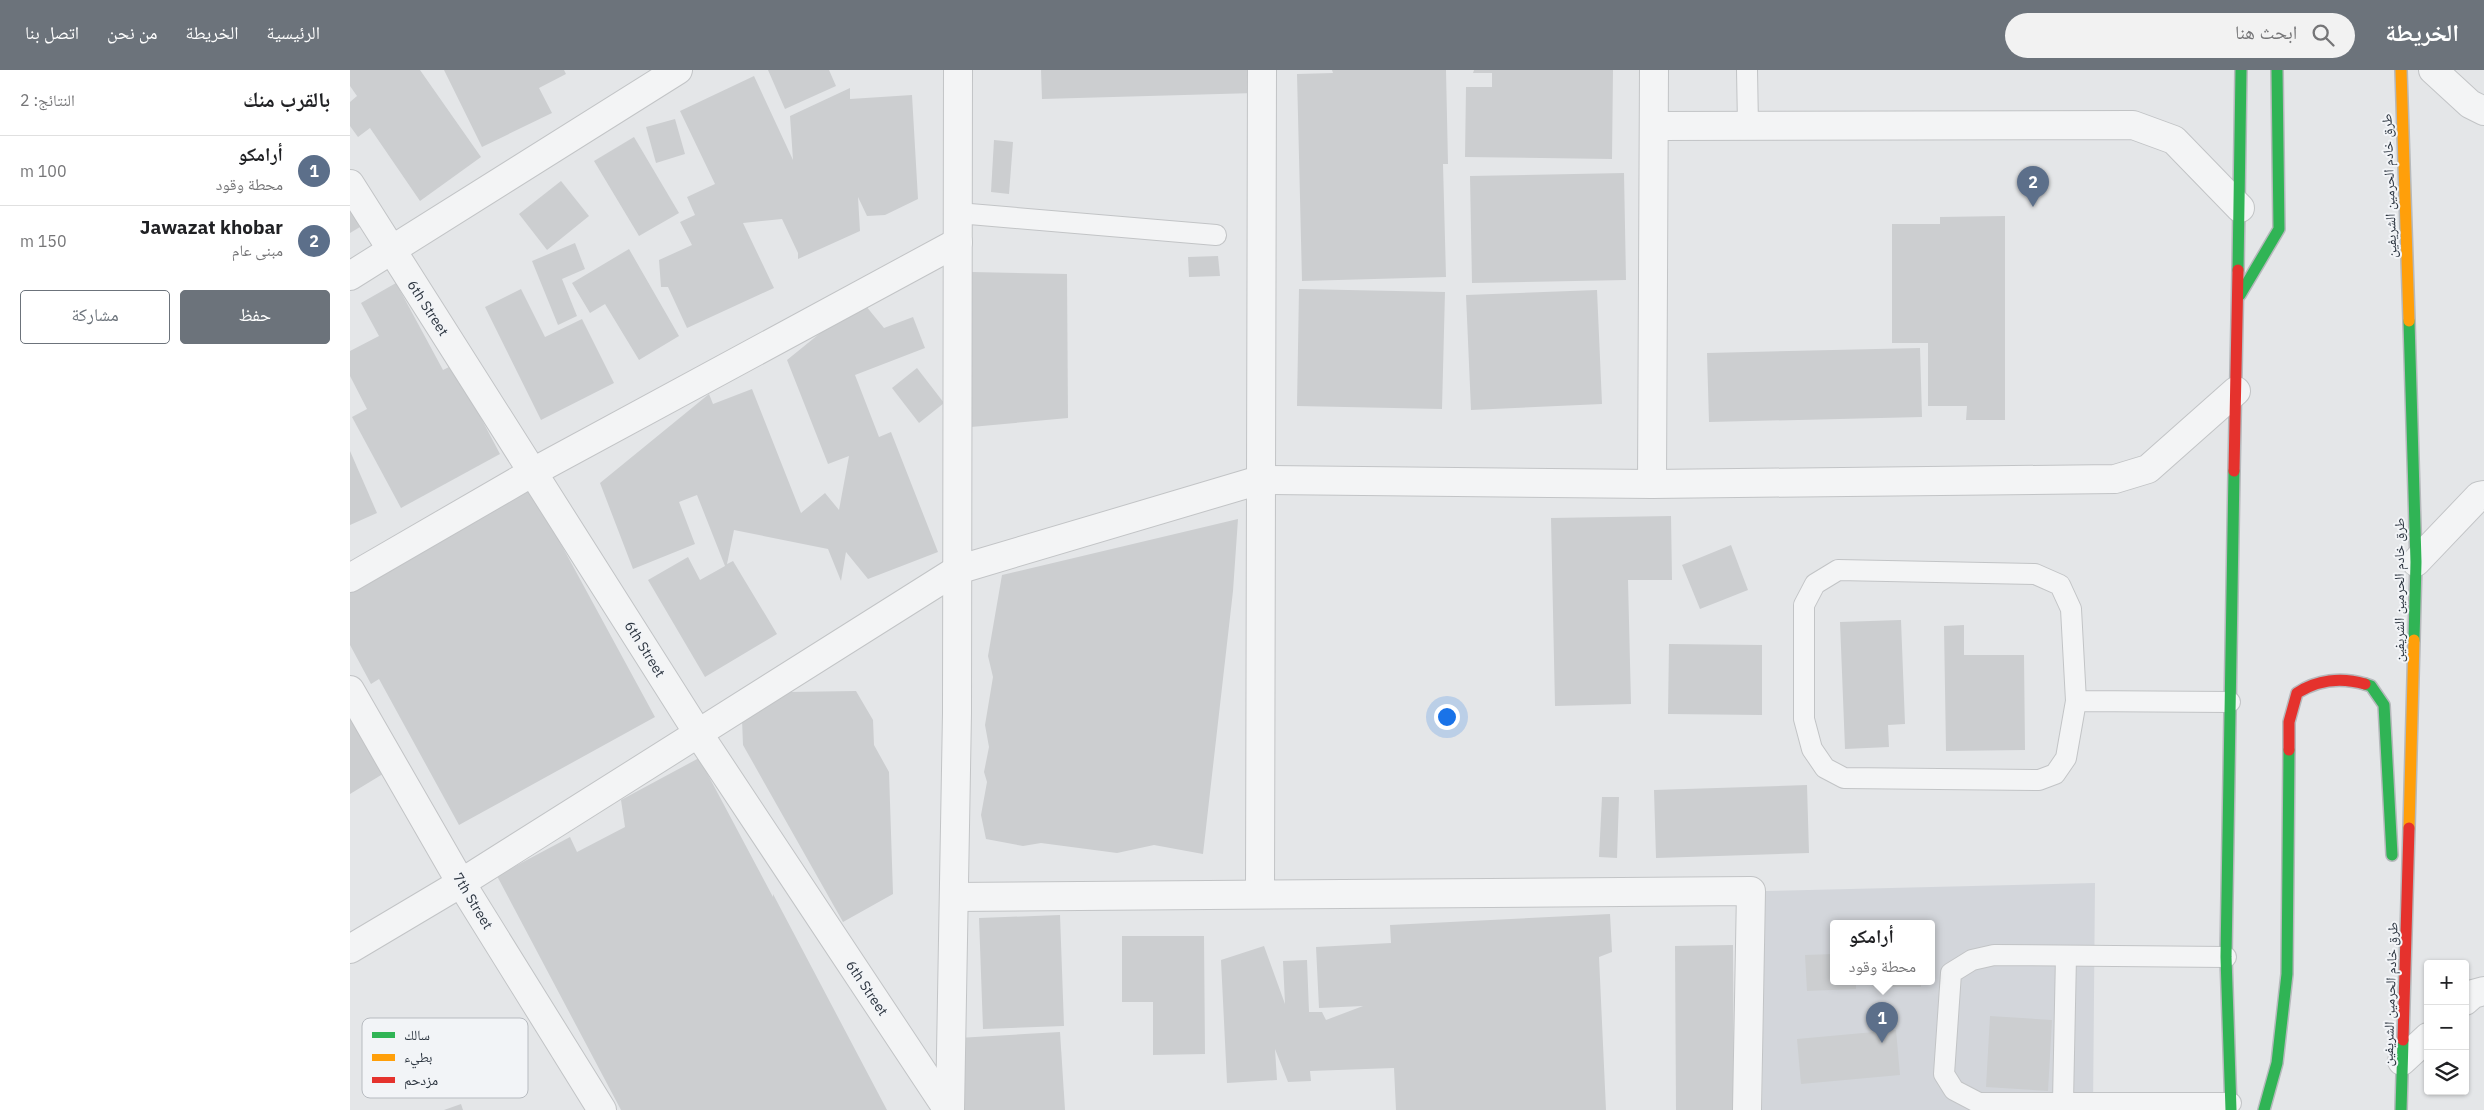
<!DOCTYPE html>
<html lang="ar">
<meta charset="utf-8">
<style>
:root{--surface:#fff;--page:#f2f2f2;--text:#202124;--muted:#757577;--line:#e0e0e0;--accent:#6c737b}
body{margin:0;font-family:"IBM Plex Sans","Noto Naskh Arabic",sans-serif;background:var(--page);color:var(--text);direction:rtl}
.controls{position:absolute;right:15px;bottom:15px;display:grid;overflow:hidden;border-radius:5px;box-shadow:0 1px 4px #0004}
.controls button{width:45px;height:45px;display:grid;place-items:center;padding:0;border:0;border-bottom:1px solid var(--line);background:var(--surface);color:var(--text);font:25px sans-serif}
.you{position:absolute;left:1096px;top:646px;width:18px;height:18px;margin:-12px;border:4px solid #fff;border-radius:50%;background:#1a73e8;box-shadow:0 0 0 8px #1a73e833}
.badge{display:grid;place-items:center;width:32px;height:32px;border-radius:50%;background:var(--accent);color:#fff;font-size:16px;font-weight:700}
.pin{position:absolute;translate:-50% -41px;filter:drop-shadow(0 1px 2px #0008)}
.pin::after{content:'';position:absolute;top:26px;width:18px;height:15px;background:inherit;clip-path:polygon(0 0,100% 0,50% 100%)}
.popup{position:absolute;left:1480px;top:850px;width:105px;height:65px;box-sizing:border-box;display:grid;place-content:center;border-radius:5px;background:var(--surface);filter:drop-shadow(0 1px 4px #0005);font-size:16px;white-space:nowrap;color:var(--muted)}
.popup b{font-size:19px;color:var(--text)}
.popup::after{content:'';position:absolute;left:50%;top:100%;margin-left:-10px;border:10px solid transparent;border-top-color:var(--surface)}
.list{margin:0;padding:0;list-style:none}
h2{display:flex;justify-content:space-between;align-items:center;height:65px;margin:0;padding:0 20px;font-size:21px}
h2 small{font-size:16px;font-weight:400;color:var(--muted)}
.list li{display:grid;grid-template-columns:32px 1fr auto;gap:15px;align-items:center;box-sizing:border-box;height:70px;padding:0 20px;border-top:1px solid var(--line)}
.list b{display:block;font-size:19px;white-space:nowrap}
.list p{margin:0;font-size:16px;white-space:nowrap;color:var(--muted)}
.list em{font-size:16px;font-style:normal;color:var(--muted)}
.actions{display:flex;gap:10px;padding:15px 20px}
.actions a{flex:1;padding:11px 0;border:1px solid var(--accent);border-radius:5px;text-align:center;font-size:18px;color:var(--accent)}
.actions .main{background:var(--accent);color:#fff}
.icon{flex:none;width:28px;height:28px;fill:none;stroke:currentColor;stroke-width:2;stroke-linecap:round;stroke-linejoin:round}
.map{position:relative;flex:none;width:2134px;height:1040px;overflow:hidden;direction:ltr}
header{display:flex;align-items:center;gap:30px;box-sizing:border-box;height:70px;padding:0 25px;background:var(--accent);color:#fff}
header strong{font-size:24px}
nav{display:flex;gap:28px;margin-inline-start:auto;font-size:18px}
.search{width:350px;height:45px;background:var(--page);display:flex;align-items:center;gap:12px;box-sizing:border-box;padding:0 18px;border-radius:28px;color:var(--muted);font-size:19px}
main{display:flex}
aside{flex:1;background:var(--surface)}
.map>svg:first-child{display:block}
</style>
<header>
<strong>الخريطة</strong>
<div class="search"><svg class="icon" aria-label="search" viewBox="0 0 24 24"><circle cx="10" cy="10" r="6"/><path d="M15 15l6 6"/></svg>ابحث هنا</div>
<nav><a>الرئيسية</a><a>الخريطة</a><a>من نحن</a><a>اتصل بنا</a></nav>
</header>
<main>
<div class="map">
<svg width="2134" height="1040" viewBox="0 0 2134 1040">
<rect width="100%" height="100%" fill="#e4e6e8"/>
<path fill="#d3d6db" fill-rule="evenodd" d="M1745 813 1743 1040H1412L1415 821ZM1483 854H1581V912H1483Z"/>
<g fill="#ccced0">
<polygon points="0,0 70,0 131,87 70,131 20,58 8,67 0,56 0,32 7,26 0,16"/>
<polygon points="94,0 214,0 216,4 189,18 202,43 132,77"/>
<polygon points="418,0 479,0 486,16 435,39"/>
<polygon points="691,0 904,0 905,23 692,29"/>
<polygon points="982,0 1096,0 1098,94 1093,94 1096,207 952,211 947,4 983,3"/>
<polygon points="1124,0 1263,0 1262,89 1115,87 1116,17 1142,17 1142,3 1123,3"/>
<polygon points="404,6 443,90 440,46 500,18 500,29 562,25 568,129 535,145 517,146 508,127 510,161 448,189 448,183 432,149 393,153 424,218 337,258 318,217 311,217 309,190 342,175 330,152 345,145 337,127 365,114 330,41"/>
<polygon points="325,49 335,84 306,93 296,57"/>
<polygon points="284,67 329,143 289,166 244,91"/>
<polygon points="644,70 663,72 659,124 641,122"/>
<polygon points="1274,103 1276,210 1122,213 1120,106"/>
<polygon points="211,111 239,146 197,180 169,144"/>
<polygon points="0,139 10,157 0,163"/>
<polygon points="1655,146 1655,350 1616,350 1617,336 1578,336 1578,273 1542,273 1542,154 1590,154 1590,147"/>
<polygon points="225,173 235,199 212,209 227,246 208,255 182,191"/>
<polygon points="279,179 329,266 289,290 255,234 240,243 222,213"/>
<polygon points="868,186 870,206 839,207 838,187"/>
<polygon points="622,202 717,204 718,348 621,357"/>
<polygon points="46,213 93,300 103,295 150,384 51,438 2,347 17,339 0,306 0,281 29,266 11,233"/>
<polygon points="171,219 195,267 232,249 264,313 191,350 135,237"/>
<polygon points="949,219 1095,222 1092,339 947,336"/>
<polygon points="1247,220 1252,334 1121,340 1116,225"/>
<polygon points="511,230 534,258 563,247 575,278 505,305 529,367 541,362 588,482 518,509 496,482 491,511 478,479 384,460 377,494 383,491 427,564 355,607 298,510 338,487 350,510 375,496 347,425 329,432 345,474 283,499 250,413 359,324 363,334 402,319 451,443 475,423 489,440 499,386 478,394 437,290"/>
<polygon points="1570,278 1572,347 1359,352 1357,283"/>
<polygon points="567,298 594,333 569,353 542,318"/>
<polygon points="0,381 27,443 0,455"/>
<polygon points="181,419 305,647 109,755 29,609 21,614 0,575 0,519"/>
<polygon points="1321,446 1322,510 1278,510 1281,634 1205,636 1201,448"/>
<polygon points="888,449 883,521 853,784 804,775 767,783 691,773 673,776 636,769 631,745 637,712 634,702 639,677 635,655 643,607 638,586 652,505"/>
<polygon points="1381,475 1398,520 1350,539 1332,495"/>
<polygon points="1551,550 1555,654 1538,655 1539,677 1495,679 1490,552"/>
<polygon points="1614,555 1614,585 1674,585 1675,680 1596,681 1594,556"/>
<polygon points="1319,574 1412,575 1412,645 1318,644"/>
<polygon points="506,621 523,650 524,675 539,702 543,824 493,852 393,675 392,649 438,622"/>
<polygon points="0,635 41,699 0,724"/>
<polygon points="349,688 423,827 423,824 537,1040 271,1040 147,806 220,767 227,782 275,757 271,730"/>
<polygon points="1457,715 1459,783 1306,788 1304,720"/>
<polygon points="1252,727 1269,727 1267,788 1249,787"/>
<polygon points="1260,844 1262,882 1249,887 1256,1040 1046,1040 1044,998 960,1001 961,1011 938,1012 925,979 927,1010 877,1013 871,890 914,876 935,934 933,891 957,890 959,942 972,942 976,950 1013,936 969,938 966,877 1041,873 1040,855"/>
<polygon points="710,845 714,956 633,959 629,848"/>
<polygon points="772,866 854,866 855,984 803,985 803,932 772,932"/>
<polygon points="1383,875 1384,1040 1326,1040 1325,876"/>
<polygon points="1483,884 1483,912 1506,912 1506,919 1457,921 1455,885"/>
<rect x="1523" y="912" width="48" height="5"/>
<polygon points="1640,946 1702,950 1698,1021 1636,1017"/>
<polygon points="1546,960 1550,1005 1451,1014 1447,969"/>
<polygon points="710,962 715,1040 612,1040 608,968"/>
<polygon points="111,1034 113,1040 94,1040"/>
</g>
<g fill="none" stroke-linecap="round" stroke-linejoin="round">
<defs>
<g id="lane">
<polyline points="1397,0 1398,55"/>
<polyline points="608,143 866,165"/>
<polyline points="1726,631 1721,539 1710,515 1685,504 1488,500 1465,514 1454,535 1454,649 1462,679 1475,698 1494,708 1689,710 1705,704 1716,688 1726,631 1880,632"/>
<polyline points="1876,887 1644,885 1622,890 1601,903 1594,1004 1604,1020 1629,1033 1881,1033"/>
<polyline points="1713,1032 1716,886"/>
</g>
<g id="street">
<polyline points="2083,0 2120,34 2134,41"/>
<polyline points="1304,56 1783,55 1824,70 1890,138"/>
<polyline points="0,114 348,663 598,1040"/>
<polyline points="0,206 328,0"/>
<polyline points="1302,414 1304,0"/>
<polyline points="2066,492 2129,426 2134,425"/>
<polyline points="0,508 183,402 608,172"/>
<polyline points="0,620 111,813 252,1040"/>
<polyline points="910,823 912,0"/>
<polyline points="604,827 1401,821 1397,1040"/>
<polyline points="0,879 111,813 607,500 910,410 1302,414 1765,409 1798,399 1886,321"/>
<polyline points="2115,931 2123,924 2134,921"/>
<polyline points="2052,991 2078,967"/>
<polyline points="600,1040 607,643 608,0"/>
</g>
<g id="fast">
<polyline points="1888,200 1891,0"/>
<polyline points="1890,225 1929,159 1927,0"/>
<polyline points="2059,251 2066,492 2064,570"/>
<polyline points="2015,614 2021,616 2034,635 2042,785"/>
<polyline points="1881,1040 1876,887 1884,401"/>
<polyline points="1914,1040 1927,993 1937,904 1939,680"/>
<polyline points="2051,1040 2053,970"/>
</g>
<g id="slow">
<polyline points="2051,0 2059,251"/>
<polyline points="2059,758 2064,570"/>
</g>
<g id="jam">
<polyline points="1884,401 1888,200"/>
<path d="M1939 680V652L1947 623C1967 610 1991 607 2015 614"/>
<polyline points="2053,970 2059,758"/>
</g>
</defs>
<use href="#lane" stroke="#c2c4c6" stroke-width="22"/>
<use href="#street" stroke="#c2c4c6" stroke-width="30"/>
<use href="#fast" stroke="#b6b9bc" stroke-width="14"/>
<use href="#slow" stroke="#b6b9bc" stroke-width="14"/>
<use href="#jam" stroke="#b6b9bc" stroke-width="14"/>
<use href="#lane" stroke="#f3f4f5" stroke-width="20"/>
<use href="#street" stroke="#f3f4f5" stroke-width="28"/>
<use href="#fast" stroke="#30b455" stroke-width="11"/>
<use href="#slow" stroke="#ff9f0a" stroke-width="11"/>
<use href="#jam" stroke="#e5322d" stroke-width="11"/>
</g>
<g text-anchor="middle" stroke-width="4" stroke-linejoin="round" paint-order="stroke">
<g font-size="14" fill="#2c3540" stroke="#f2f4f7">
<text transform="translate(2039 116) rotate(-92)" y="5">طرق خادم الحرمين الشريفين</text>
<text transform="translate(78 238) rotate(57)" y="5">6th Street</text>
<text transform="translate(2049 520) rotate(-90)" y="5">طرق خادم الحرمين الشريفين</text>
<text transform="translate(295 579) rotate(58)" y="5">6th Street</text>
<text transform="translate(123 831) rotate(59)" y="5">7th Street</text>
<text transform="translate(517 918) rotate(56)" y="5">6th Street</text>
<text transform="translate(2040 924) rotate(-88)" y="5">طرق خادم الحرمين الشريفين</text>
</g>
</g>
<rect x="12" y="948" width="166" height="80" rx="8" fill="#f2f4f7" stroke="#b7bbc0" stroke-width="1"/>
<rect x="22" y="962" width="23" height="6" fill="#30b455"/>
<rect x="22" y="984" width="23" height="7" fill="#ff9f0a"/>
<rect x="22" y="1007" width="23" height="6" fill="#e5322d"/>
<g font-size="14" fill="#2c3540">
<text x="54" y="970">سالك</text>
<text x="54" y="992">بطيء</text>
<text x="54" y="1015">مزدحم</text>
</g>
</svg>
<div class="controls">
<button>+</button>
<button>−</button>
<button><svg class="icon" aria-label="layers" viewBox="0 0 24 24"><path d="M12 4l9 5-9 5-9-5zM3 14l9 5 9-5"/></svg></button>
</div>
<div class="you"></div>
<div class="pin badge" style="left:1532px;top:973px;background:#5c6f8a">1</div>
<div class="popup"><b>أرامكو</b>محطة وقود</div>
<div class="pin badge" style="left:1683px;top:137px;background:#5c6f8a">2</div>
</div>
<aside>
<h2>بالقرب منك<small>النتائج: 2</small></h2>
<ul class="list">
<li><span class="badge" style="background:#5c6f8a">1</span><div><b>أرامكو</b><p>محطة وقود</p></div><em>100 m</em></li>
<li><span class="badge" style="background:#5c6f8a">2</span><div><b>Jawazat khobar</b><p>مبنى عام</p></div><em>150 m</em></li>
</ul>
<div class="actions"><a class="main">حفظ</a><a>مشاركة</a></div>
</aside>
</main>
